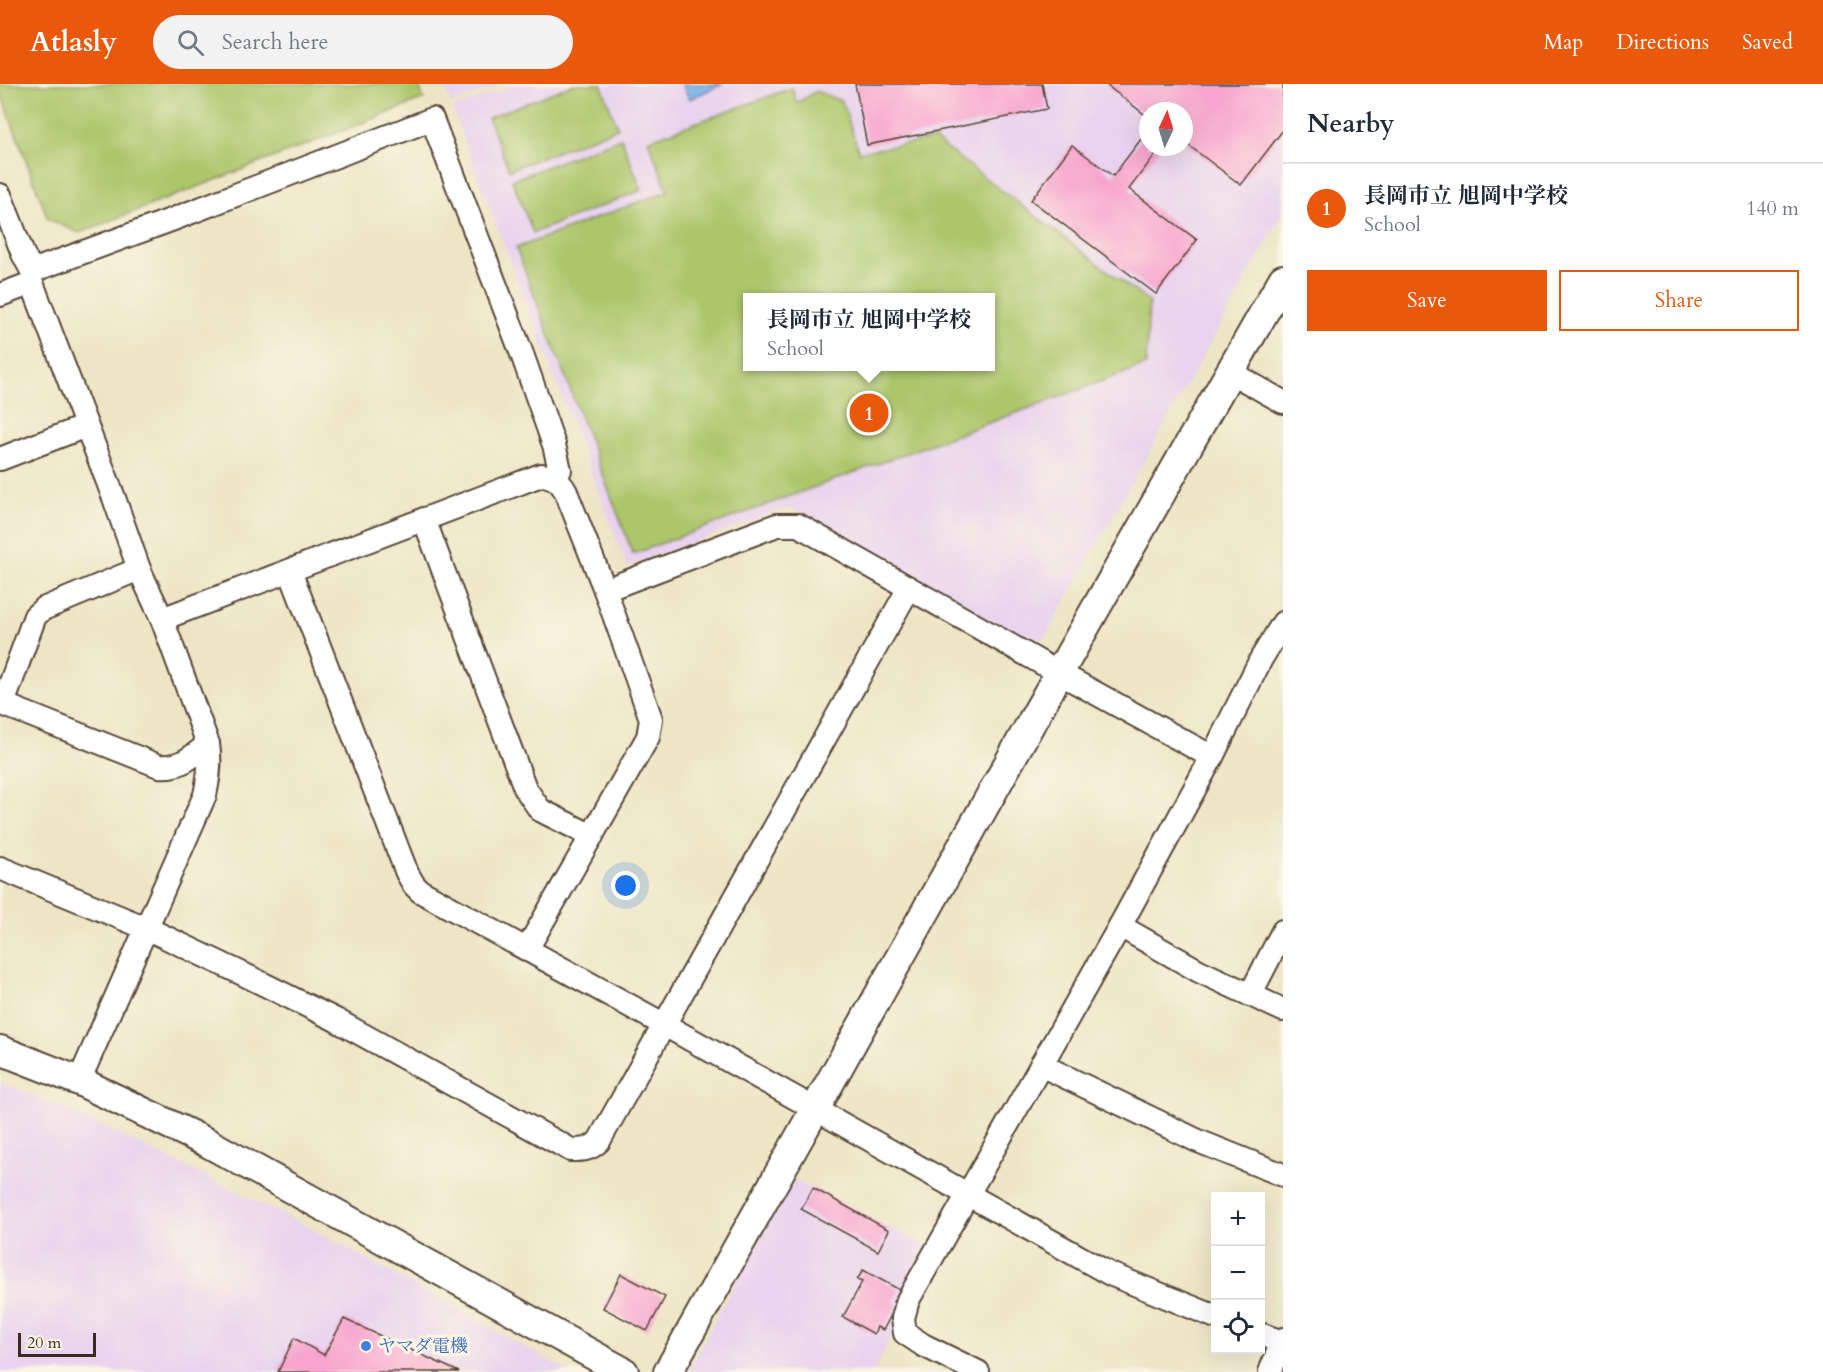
<!DOCTYPE html>
<meta charset="utf-8">
<style>
:root{--surface:#fff;--page:#f2f2f3;--text:#1f2937;--muted:#747a83;--line:#e0e1e3;--accent:#ea580c}
body{margin:0;font-family:Cardo,"Noto Serif JP",serif;background:var(--page);color:var(--text)}
.controls{position:absolute;right:18px;bottom:18px;display:grid;overflow:hidden;border-radius:0px;box-shadow:0 6px 24px #0002}
.controls button{width:54px;height:54px;display:grid;place-items:center;padding:0;border:0;border-bottom:2px solid var(--line);background:var(--surface);color:var(--text);font:30px sans-serif}
.compass{position:absolute;left:1139px;top:18px;width:54px;height:54px;border-radius:50%;background:var(--surface);box-shadow:0 6px 24px #0002;rotate:4deg}
.scale{position:absolute;left:18px;bottom:15px;width:78px;box-sizing:border-box;padding-left:6px;border:3px solid #3b2a1e;border-top:0;font-size:16px;line-height:21px;white-space:nowrap;color:#3b2a1e;-webkit-text-stroke:4px #fcf5e5;paint-order:stroke}
.you{position:absolute;left:626px;top:802px;width:21px;height:21px;margin:-15px;border:4px solid #fff;border-radius:50%;background:#1a73e8;box-shadow:0 0 0 9px #1a73e833}
.badge{display:grid;place-items:center;width:39px;height:39px;border-radius:50%;background:var(--accent);color:#fff;font-size:20px;font-weight:700}
.pin{position:absolute;translate:-50% -50%;border:3px solid #fff;box-shadow:0 2px 6px #0006}
.popup{position:absolute;left:743px;top:209px;width:252px;height:78px;box-sizing:border-box;display:grid;place-content:center;border-radius:0px;background:var(--surface);filter:drop-shadow(0 2px 4px #0005);font-size:20px;white-space:nowrap;color:var(--muted)}
.popup b{font-size:22px;color:var(--text)}
.popup::after{content:'';position:absolute;left:50%;top:100%;margin-left:-12px;border:12px solid transparent;border-top-color:var(--surface)}
.list{margin:0;padding:0;list-style:none}
h2{display:flex;justify-content:space-between;align-items:center;height:78px;margin:0;padding:0 24px;font-size:26px}
h2 small{font-size:20px;font-weight:400;color:var(--muted)}
.list li{display:grid;grid-template-columns:39px 1fr auto;gap:18px;align-items:center;box-sizing:border-box;height:90px;padding:0 24px;border-top:2px solid var(--line)}
.list b{display:block;font-size:22px;white-space:nowrap}
.list p{margin:0;font-size:20px;white-space:nowrap;color:var(--muted)}
.list em{font-size:20px;font-style:normal;color:var(--muted)}
.actions{display:flex;gap:12px;padding:18px 24px}
.actions a{flex:1;padding:14px 0;border:2px solid var(--accent);border-radius:0px;text-align:center;font-size:21px;color:var(--accent)}
.actions .main{background:var(--accent);color:#fff}
.icon{flex:none;width:33px;height:33px;fill:none;stroke:currentColor;stroke-width:2;stroke-linecap:round;stroke-linejoin:round}
.map{position:relative;flex:none;width:1283px;height:1288px;overflow:hidden}
header{display:flex;align-items:center;gap:36px;box-sizing:border-box;height:84px;padding:0 30px;background:var(--accent);color:#fff}
header strong{font-size:28px}
nav{display:flex;gap:33px;margin-inline-start:auto;font-size:21px}
.search{width:420px;height:54px;background:var(--page);display:flex;align-items:center;gap:15px;box-sizing:border-box;padding:0 21px;border-radius:33px;color:var(--muted);font-size:22px}
main{display:flex}
aside{flex:1;background:var(--surface)}
.map>svg:first-child{display:block}
</style>
<header>
<strong>Atlasly</strong>
<div class="search"><svg class="icon" aria-label="search" viewBox="0 0 24 24"><circle cx="10" cy="10" r="6"/><path d="M15 15l6 6"/></svg>Search here</div>
<nav><a>Map</a><a>Directions</a><a>Saved</a></nav>
</header>
<main>
<div class="map">
<svg width="1283" height="1288" viewBox="0 0 1283 1288">
<rect width="100%" height="100%" fill="#fcf5e5"/>
<filter id="ink" filterUnits="userSpaceOnUse"><feTurbulence type="fractalNoise" baseFrequency=".0167" numOctaves="2"/><feDisplacementMap in="SourceGraphic" scale="12" xChannelSelector="R" yChannelSelector="G"/><feConvolveMatrix kernelMatrix="1 2 1 2 8 2 1 2 1" color-interpolation-filters="sRGB"/></filter>
<filter id="wash" filterUnits="userSpaceOnUse"><feTurbulence type="fractalNoise" baseFrequency=".008" numOctaves="4" result="noise"/><feDisplacementMap in="SourceGraphic" scale="24" xChannelSelector="R" yChannelSelector="G"/><feGaussianBlur stdDeviation="1.35" result="paint"/><feColorMatrix in="noise" values="0 0 0 0 0 0 0 0 0 0 0 0 0 0 0 0 0 1.4 0 .05"/><feComposite in="paint" operator="in"/></filter>
<g filter="url(#wash)">
<rect width="100%" height="100%" fill="#ede5c4"/>
<g fill="#e8d2ee" fill-rule="evenodd">
<polygon points="444,0 503,0 451,20"/>
<path d="M516 0H1283V130L1044 555 1028 557 789 423 627 483 452 25ZM1148 27H1184V63H1148ZM748 214H990V282H748Z"/>
<polygon points="0,998 66,1025 305,1141 570,1288 0,1288"/>
<polygon points="790,1094 933,1165 874,1288 688,1288"/>
</g>
<g fill="#acc66b" stroke="#747844" stroke-width="1.5" fill-rule="evenodd">
<polygon points="0,0 418,0 424,15 79,149 48,135 0,7"/>
<polygon points="574,0 601,0 618,44 509,86 488,34"/>
<path d="M792 4 797 19 816 7 842 17 859 68 934 55 1149 218 1146 281 633 470 516 164 668 107 648 56ZM748 214H990V282H748Z"/>
<polygon points="621,54 642,106 533,149 512,96"/>
</g>
<polygon fill="#78b2e9" stroke="#5a6e84" stroke-width="1.5" points="682,0 723,0 689,15"/>
<g id="blocks">
<g fill="#f7a5ce">
<polygon points="855,0 1042,0 1047,25 867,61"/>
<polygon points="1105,0 1283,0 1283,46 1241,101 1184,58 1184,27 1148,27 1148,33"/>
<polygon points="1148,46 1148,63 1161,63 1129,105 1197,156 1156,210 1031,116 1072,61 1113,92"/>
<polygon points="813,1104 889,1146 878,1167 801,1125"/>
<polygon points="863,1186 900,1206 893,1218 897,1220 883,1246 877,1243 874,1250 843,1233 862,1198 857,1196"/>
<polygon points="621,1190 665,1213 647,1247 603,1224"/>
<polygon points="344,1235 459,1288 278,1288 294,1254 324,1271"/>
</g>
</g>
</g>
<g filter="url(#ink)">
<use href="#blocks" fill-opacity="0" stroke="#564637" stroke-width="1.5"/>
<g fill="none" stroke-linecap="round" stroke-linejoin="round">
<defs>
<g id="minor">
<polyline points="0,111 23,170 32,187 171,136 432,35 522,270 554,361 560,386 555,395"/>
<polyline points="0,211 32,199 114,414 139,485 162,535"/>
<polyline points="1230,288 1283,318"/>
<polyline points="0,375 86,342"/>
<polyline points="424,435 525,704 540,726 592,752"/>
<polyline points="290,487 407,789 414,801 420,807 663,940 1110,1190 1216,1233"/>
<polyline points="605,506 777,441 798,441 1059,589 1212,673"/>
<path d="M0 619 159 682C180 684 192 673 208 660"/>
<polyline points="3,620 35,532 43,525 139,485"/>
<path d="M0 784 146 844 245 891 336 936 571 1066C583 1066 590 1066 599 1057L909 504"/>
<polyline points="1120,842 1199,887 1283,926"/>
<polyline points="1250,911 1283,847"/>
<polyline points="1041,981 1198,1057 1283,1091"/>
<path d="M79 997 205 711C209 693 211 678 208 660L162 535 541 391C554 392 560 397 566 408L605 506 651 635 648 653 527 865"/>
<polyline points="1260,1250 1282,1258"/>
<polyline points="978,1288 923,1261 905,1249 903,1234 908,1216 1120,842 1212,673 1261,575 1283,539"/>
<polyline points="1270,1288 1283,1255"/>
</g>
<g id="tertiary">
<polyline points="0,966 79,997 208,1059 624,1288"/>
<polyline points="668,1288 1059,589 1283,195"/>
</g>
</defs>
<use href="#minor" stroke="#564637" stroke-width="26"/>
<use href="#tertiary" stroke="#564637" stroke-width="32"/>
<use href="#minor" stroke="#fff" stroke-width="22"/>
<use href="#tertiary" stroke="#fff" stroke-width="28"/>
</g>
</g>
<circle fill="#3f7fe0" stroke="#fcf5e5" stroke-width="2" cx="366" cy="1262" r="6"/>
<g text-anchor="middle" stroke-width="6" stroke-linejoin="round" paint-order="stroke">
<g font-size="18" fill="#366cbe" stroke="#fcf5e5" text-anchor="start">
<text x="378" y="1268">ヤマダ電機</text>
</g>
</g>
</svg>
<div class="controls">
<button>+</button>
<button>−</button>
<button><svg class="icon" aria-label="locate" viewBox="0 0 24 24"><circle cx="12" cy="12" r="6"/><path d="M12 2v4M12 18v4M2 12h4M18 12h4"/></svg></button>
</div>
<svg class="compass" viewBox="-18 -18 36 36"><path d="M0-13l5 13h-10z" fill="#e53935"/><path d="M0 13l5-13h-10z" fill="#747a83"/></svg>
<div class="scale">20 m</div>
<div class="you"></div>
<div class="pin badge" style="left:869px;top:329px">1</div>
<div class="popup"><b>長岡市立 旭岡中学校</b>School</div>
</div>
<aside>
<h2>Nearby<small></small></h2>
<ul class="list">
<li><span class="badge">1</span><div><b>長岡市立 旭岡中学校</b><p>School</p></div><em>140 m</em></li>
</ul>
<div class="actions"><a class="main">Save</a><a>Share</a></div>
</aside>
</main>
